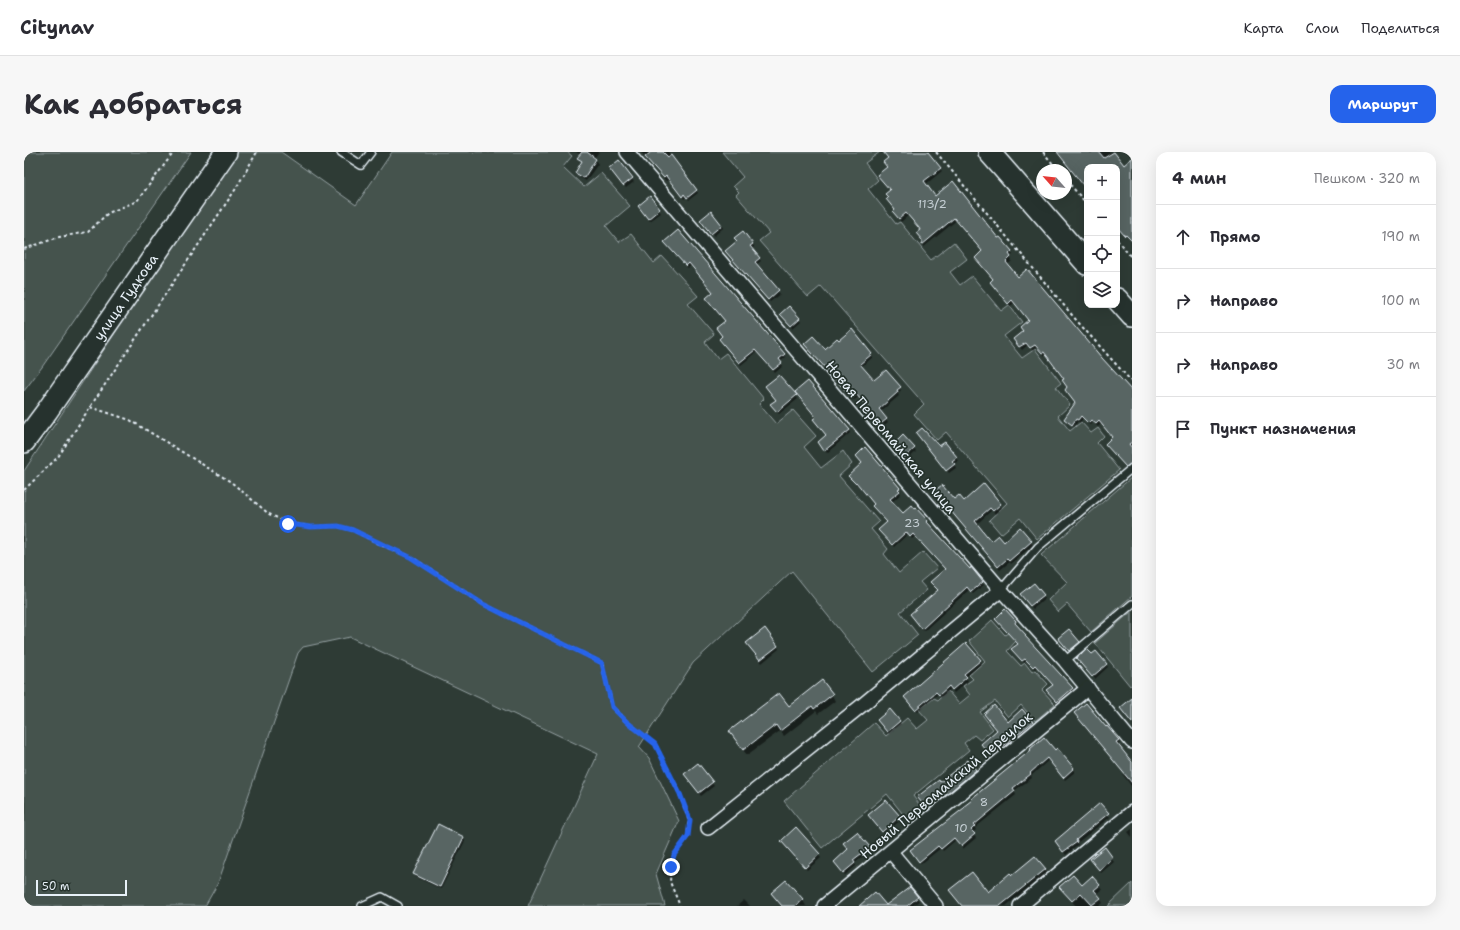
<!DOCTYPE html>
<html lang="ru">
<meta charset="utf-8">
<style>
:root{--surface:#fff;--page:#f7f7f7;--text:#2b2b33;--muted:#7c7c81;--line:#e1e1e2;--accent:#2563eb}
body{margin:0;font-family:"Shantell Sans",sans-serif;background:var(--page);color:var(--text)}
.controls{position:absolute;right:12px;top:12px;display:grid;overflow:hidden;border-radius:8px;box-shadow:0 4px 16px #0002}
.controls button{width:36px;height:36px;display:grid;place-items:center;padding:0;border:0;border-bottom:1px solid var(--line);background:var(--surface);color:var(--text);font:20px sans-serif}
.compass{position:absolute;left:1012px;top:12px;width:36px;height:36px;border-radius:50%;background:var(--surface);box-shadow:0 4px 16px #0002;rotate:297deg}
.scale{position:absolute;left:12px;bottom:10px;width:91px;box-sizing:border-box;padding-left:4px;border:2px solid #e8f1f8;border-top:0;font-size:11px;line-height:14px;white-space:nowrap;color:#e8f1f8;-webkit-text-stroke:3px #26332d;paint-order:stroke}
.stop{position:absolute;width:12px;height:12px;margin:-9px;border:3px solid #2563eb;border-radius:50%;background:#fff}
.stop.end{background:#2563eb;border-color:#fff;box-shadow:0 1px 4px #0008}
.list{margin:0;padding:0;list-style:none}
h2{display:flex;justify-content:space-between;align-items:center;height:52px;margin:0;padding:0 16px;font-size:17px}
h2 small{font-size:13px;font-weight:400;color:var(--muted)}
.list li{display:grid;grid-template-columns:26px 1fr auto;gap:12px;align-items:center;box-sizing:border-box;height:64px;padding:0 16px;border-top:1px solid var(--line)}
.list b{display:block;font-size:15px;white-space:nowrap}
.list em{font-size:13px;font-style:normal;color:var(--muted)}
.icon{flex:none;width:22px;height:22px;fill:none;stroke:currentColor;stroke-width:2;stroke-linecap:round;stroke-linejoin:round}
.map{position:relative;flex:none;width:1108px;height:754px;overflow:hidden;border-radius:12px}
header{display:flex;align-items:center;gap:24px;box-sizing:border-box;height:56px;padding:0 20px;background:var(--surface);border-bottom:1px solid var(--line)}
header strong{font-size:19px}
nav{display:flex;gap:22px;margin-inline-start:auto;font-size:14px}
.intro{display:flex;align-items:center;justify-content:space-between;box-sizing:border-box;height:96px;padding:0 24px}
h1{margin:0;font-size:28px}
.button{padding:10px 18px;border-radius:12px;background:var(--accent);color:#fff;font-size:14px;font-weight:700}
main{display:flex;gap:24px;padding:0 24px}
aside{flex:1;background:var(--surface);border-radius:12px;box-shadow:0 4px 16px #0002}
.map>svg:first-child{display:block}
</style>
<header>
<strong>Citynav</strong>
<nav><a>Карта</a><a>Слои</a><a>Поделиться</a></nav>
</header>
<div class="intro"><h1>Как добраться</h1><a class="button">Маршрут</a></div>
<main>
<div class="map">
<svg width="1108" height="754" viewBox="0 0 1108 754">
<rect width="100%" height="100%" fill="#2e3b35"/>
<filter id="ink" filterUnits="userSpaceOnUse"><feTurbulence type="fractalNoise" baseFrequency=".025" numOctaves="2"/><feDisplacementMap in="SourceGraphic" scale="8" xChannelSelector="R" yChannelSelector="G"/><feConvolveMatrix kernelMatrix="1 2 1 2 8 2 1 2 1" color-interpolation-filters="sRGB"/></filter>
<g filter="url(#ink)">
<g fill="#45524e" stroke="#96a2a3">
<polygon points="0,0 167,0 18,215 0,239"/>
<polygon points="210,0 257,0 332,53 368,0 464,0 465,1 466,0 543,0 548,4 539,15 560,35 577,21 606,54 582,74 595,90 607,82 630,111 638,104 674,144 664,152 690,182 681,190 694,207 702,201 740,247 735,252 752,272 769,258 792,284 780,295 797,316 819,299 828,312 815,324 855,370 847,377 864,397 860,402 875,421 899,400 913,416 896,430 903,438 876,460 894,483 849,520 768,419 669,511 615,595 625,606 655,669 632,722 641,754 504,754 574,602 326,485 279,495 274,501 194,731 181,754 0,754 0,319"/>
<polygon points="698,0 856,0 841,11 854,28 844,37 872,72 876,70 907,108 930,90 943,107 926,120 936,133 948,124 977,159 985,153 998,170 980,184 998,206 1011,197 1037,231 1032,235 1046,253 1034,264 1046,279 1057,270 1067,281 1074,276 1080,284 1073,291 1095,318 1013,387 996,366 977,382 965,368 983,351 922,280 913,288 890,262 900,252 797,134 784,145 735,89 745,81 712,43 715,40 709,34 719,25"/>
<polygon points="1108,325 1108,444 1067,480 1043,452 1034,460 1024,448 1043,430 1017,403"/>
<polygon points="1108,459 1108,532 1106,534 1071,491"/>
<polygon points="968,468 981,483 985,480 992,489 983,499 997,514 1001,511 1008,520 1011,518 1024,532 1018,538 1031,552 1011,569 997,553 984,565 971,549 956,560 969,577 956,588 950,583 940,591 945,598 889,644 901,660 886,671 863,642 798,696 760,649 850,571 862,584 883,566 893,577 904,568 895,558 910,546 914,548 924,539 935,552 946,543 939,534 949,527 945,523 961,509 945,489"/>
<polygon points="1108,731 1108,754 1084,754"/>
</g>
<g fill="#0007">
<polygon points="552,0 575,0 570,6 574,12 562,29 555,25 552,21 558,11 555,6 557,3"/>
<polygon points="617,0 644,0 674,41 665,48 663,45 660,47 645,27 642,29"/>
<polygon points="866,0 902,0 918,19 901,33 911,45 974,88 987,100 989,103 986,105 988,109 983,113 994,127 1077,207 1108,240 1108,315 1104,317 1084,295 1089,285 1078,271 1074,275 1069,270 1066,273 1059,266 1056,271 1054,269 1050,275 1043,270 1041,267 1052,251 1041,227 1022,202 1021,204 1013,195 1009,199 1004,193 998,198 992,190 1000,180 1005,169 991,151 986,154 969,133 970,128 959,100 933,68 900,95 899,89 893,81 896,77 885,63 877,70 872,63 872,59 865,46 867,38 864,15"/>
<polygon points="1032,0 1090,0 1100,14 1108,7 1108,63 1093,71 1093,15 1063,15 1063,38"/>
<polygon points="594,9 610,30 602,36 588,19"/>
<polygon points="626,46 637,61 626,69 617,58"/>
<polygon points="687,60 699,76 690,84 677,68"/>
<polygon points="654,79 760,202 762,205 756,210 759,214 751,221 733,200 717,213 698,190 702,170 683,147 690,141 668,113 664,116 643,93"/>
<polygon points="713,89 729,92 730,95 728,97 737,109 732,113 756,142 746,150 704,102"/>
<polygon points="759,165 775,167 777,169 769,176"/>
<polygon points="783,195 801,198 847,202 849,205 837,215 850,230 876,236 877,238 874,242 875,244 856,260 864,270 855,278 843,263 847,259 835,245 830,248"/>
<polygon points="755,224 774,247 755,262 749,255 753,248"/>
<polygon points="792,265 825,278 826,281 803,301 797,294 803,284"/>
<polygon points="895,284 915,296 921,291 934,309 930,312 932,316 925,321"/>
<polygon points="870,293 890,297 892,300 883,308"/>
<polygon points="841,296 877,339 876,340 877,342 868,350 879,362 903,369 960,433 949,442 945,438 900,479 889,466 915,439 908,431 922,418 892,384 888,387 884,382 870,395 857,381 864,371 851,357 851,353 834,332 833,333 827,327 839,312"/>
<polygon points="960,332 978,356 971,362 968,358 952,373 967,390 980,391 996,377 1009,393 987,412 986,410 976,418 911,340 930,349 940,351"/>
<polygon points="1019,444 1021,447 1009,457 999,446"/>
<polygon points="972,468 992,470 993,473 992,474 1003,487 1050,539 1035,553 1025,542 1029,533 1013,515 1011,517 1003,509 1000,511 990,501 989,498 994,492"/>
<polygon points="1037,489 1055,490 1057,493 1047,501"/>
<polygon points="725,494 753,494 755,497 738,511"/>
<polygon points="1072,500 1084,515 1071,527 1055,509 1068,504"/>
<polygon points="956,508 958,511 942,525 944,529 930,541 927,537 917,546 914,542 894,560 883,548"/>
<polygon points="808,543 811,549 794,562 792,559 760,584 756,579 723,603 709,585 765,555"/>
<polygon points="998,559 1010,574 969,606 960,595"/>
<polygon points="875,569 877,572 865,582 856,571"/>
<polygon points="1082,576 1094,588 1096,591 1093,593 1108,612 1108,635 1099,623 1101,622"/>
<polygon points="1033,597 1051,620 1041,628 1025,608 1007,624 1008,626 990,639 992,643 951,676 952,678 948,681 952,686 939,697 932,688 919,699 917,696 897,712 889,702"/>
<polygon points="674,612 690,634 677,644 663,625"/>
<polygon points="951,619 953,621 906,660 896,648 916,631"/>
<polygon points="862,650 877,668 860,682 847,667"/>
<polygon points="1076,652 1086,665 1053,691 1054,693 1042,703 1033,692"/>
<polygon points="414,673 440,686 441,689 417,737 392,725 390,722"/>
<polygon points="772,677 797,706 783,718 760,692"/>
<polygon points="1108,677 1108,685 1104,680"/>
<polygon points="845,696 846,699 831,711 832,714 821,723 812,713"/>
<polygon points="1080,697 1090,710 1077,721 1069,710"/>
<polygon points="1021,718 1023,721 982,754 939,754 964,741 988,725"/>
<polygon points="1058,734 1075,734 1078,738 1073,742 1079,751 1075,754 1052,754 1039,739"/>
<polygon points="886,736 895,749 888,754 881,754"/>
<polygon points="748,741 778,747 782,754 757,754"/>
<polygon points="720,748 726,754 713,754"/>
</g>
<g fill="#596563" stroke="#e8f1f8">
<polygon points="558,0 563,0 572,7 560,26 551,21 558,9 553,6"/>
<polygon points="627,0 639,0 644,5 647,3 673,38 663,46 660,42 658,45 642,24 640,26 621,5"/>
<polygon points="859,0 904,0 917,16 900,29 911,44 929,29 974,86 976,85 988,99 985,102 987,105 982,110 994,125 1003,117 1078,206 1108,239 1108,290 1105,292 1108,296 1108,311 1102,315 1081,292 1088,285 1075,269 1072,272 1067,268 1064,271 1057,264 1054,268 1052,267 1048,273 1040,267 1051,251 1041,238 1043,235 1038,228 1040,227 1020,200 1018,201 1011,193 1006,196 1002,191 995,195 989,187 999,179 996,175 1004,168 988,148 984,152 966,130 969,127 951,106 958,99 930,66 898,93 898,88 892,81 896,78 895,76 882,61 875,67 869,60 871,58 862,47 864,45 861,42 866,38 853,23 863,15 859,10 864,6"/>
<polygon points="1033,0 1075,0 1080,6 1090,0 1100,13 1108,6 1108,89 1102,83 1101,84 1093,75 1093,15 1063,15 1063,38"/>
<polygon points="595,8 609,26 599,34 585,16"/>
<polygon points="626,44 636,57 624,67 614,54"/>
<polygon points="687,59 698,73 687,82 676,68"/>
<polygon points="654,78 761,202 755,207 758,211 749,218 731,198 715,211 695,187 698,184 692,176 701,169 682,146 689,140 665,111 662,114 640,90"/>
<polygon points="719,79 729,92 726,94 736,106 731,110 755,138 744,148 701,99 713,89 710,86"/>
<polygon points="765,154 776,166 767,174 756,162"/>
<polygon points="828,177 848,202 836,212 850,228 862,218 877,235 873,238 874,240 855,257 863,267 853,275 842,262 846,259 832,242 828,246 780,192 789,184 801,197 813,186 815,188"/>
<polygon points="755,223 773,243 753,260 746,252 752,248 741,234"/>
<polygon points="784,229 826,278 800,299 794,290 802,283 789,267 792,265 771,240"/>
<polygon points="898,276 915,294 921,290 933,305 928,309 931,312 922,319 892,281"/>
<polygon points="879,283 891,296 880,306 869,293"/>
<polygon points="841,295 876,336 874,337 876,339 866,347 879,361 888,353 891,357 892,356 904,369 903,370 946,417 947,415 959,430 947,440 943,435 898,477 886,462 914,438 906,430 921,417 889,382 886,385 882,380 868,393 854,378 863,370 848,354 850,352 832,330 831,331 824,324 838,311 832,304"/>
<polygon points="960,331 977,352 969,359 966,356 951,369 967,389 974,383 980,390 996,375 1008,389 985,409 983,407 974,415 910,339 918,333 930,347 935,343 940,349"/>
<polygon points="1010,431 1020,443 1006,454 996,442"/>
<polygon points="981,457 992,469 991,471 1002,483 1001,484 1049,536 1033,550 1022,538 1029,533 1011,513 1009,515 1001,507 998,509 987,497 994,492 971,467"/>
<polygon points="741,476 754,494 736,508 722,491"/>
<polygon points="1045,477 1056,490 1045,499 1034,486"/>
<polygon points="942,491 957,508 940,522 943,525 928,538 925,534 915,543 912,540 891,558 880,545"/>
<polygon points="1063,497 1068,502 1072,499 1083,512 1068,525 1052,506"/>
<polygon points="798,528 809,542 790,557 788,554 756,579 752,573 719,598 705,579 755,541 765,554"/>
<polygon points="1108,546 1108,571 1096,556"/>
<polygon points="1062,551 1082,575 1083,574 1095,588 1092,590 1108,610 1108,631 1050,561"/>
<polygon points="970,553 984,570 998,557 1009,570 967,604 957,592 973,578 960,562"/>
<polygon points="866,557 876,569 863,580 853,568"/>
<polygon points="1020,585 1031,598 1033,596 1050,616 1039,626 1023,606 1006,621 1007,622 989,636 991,639 950,673 951,674 947,678 951,682 937,694 930,686 917,697 914,694 895,710 886,698 940,656 939,655 948,648 947,647 1007,598 1006,597"/>
<polygon points="944,608 952,618 904,658 893,645 915,628 916,630"/>
<polygon points="674,611 689,630 675,641 660,622"/>
<polygon points="862,648 876,664 858,680 844,663"/>
<polygon points="1076,651 1085,661 1052,688 1053,690 1039,700 1031,689"/>
<polygon points="414,672 440,685 416,735 389,722"/>
<polygon points="772,675 796,702 781,716 757,689"/>
<polygon points="833,680 846,695 829,708 831,711 819,721 810,710 824,697 819,691"/>
<polygon points="1081,695 1089,706 1075,718 1066,707"/>
<polygon points="1011,704 1022,717 976,754 938,754 925,738 948,720 964,740 986,721 988,723"/>
<polygon points="1049,723 1058,733 1068,724 1076,733 1070,738 1077,746 1068,753 1057,741 1048,749 1035,735"/>
<polygon points="762,728 779,747 771,754 758,754 747,741"/>
<polygon points="886,735 894,745 883,754 835,754 851,740 862,753"/>
</g>
<g fill="none" stroke-linecap="round" stroke-linejoin="round">
<defs>
<g id="service">
<polyline points="317,0 337,13 347,0"/>
<polyline points="977,438 1014,395 1108,316"/>
<polyline points="1041,509 1108,452"/>
<polyline points="338,754 358,745 374,754"/>
</g>
<g id="minor">
<polyline points="603,0 977,438 1041,509 1108,590"/>
<polyline points="684,676 837,554 977,438"/>
<polyline points="867,700 912,754"/>
<polyline points="800,754 1064,536"/>
<polyline points="996,754 1108,660"/>
</g>
<g id="primary">
<polyline points="965,0 1063,112"/>
<polyline points="1093,147 1108,164"/>
<path id="s1" d="M0 290 23 259 202 0"/>
</g>
</defs>
<use href="#service" stroke="#e8f1f8" stroke-width="10"/>
<use href="#minor" stroke="#e8f1f8" stroke-width="16"/>
<use href="#primary" stroke="#e8f1f8" stroke-width="24"/>
<g stroke="#e8f1f8" stroke-width="2" stroke-dasharray="3 3" stroke-linecap="butt">
<polyline points="912,0 1053,169 1108,230"/>
<polyline points="1019,0 1034,18"/>
<polyline points="1042,28 1063,52"/>
<polyline points="1093,88 1108,106"/>
<polyline points="0,97 35,85 64,80 84,61 113,49 150,0"/>
<polyline points="66,255 106,268 207,330 245,362 264,371 287,375 314,374 329,378 358,393 387,405 459,452 578,511 588,555 603,570 631,592 656,642 665,668 664,684 650,703 647,715 646,730 656,754"/>
<polyline points="0,338 34,305 66,255 211,38 233,0"/>
</g>
<use href="#service" stroke="#26332d" stroke-width="7"/>
<use href="#minor" stroke="#26332d" stroke-width="13"/>
<use href="#primary" stroke="#26332d" stroke-width="21"/>
</g>
</g>
<g fill="none" stroke-linecap="round" stroke-linejoin="round" filter="url(#ink)">
<polyline stroke="#2563eb" stroke-width="5" points="264,372 287,375 314,374 329,378 358,392 386,405 459,452 578,511 588,555 603,570 631,592 656,642 666,668 664,684 650,703 647,715"/>
</g>
<g text-anchor="middle" stroke-width="3.5" stroke-linejoin="round" paint-order="stroke">
<g font-size="12" fill="#c4ced3">
<text x="908" y="56">113/2</text>
<text x="888" y="375">23</text>
<text x="960" y="654">8</text>
<text x="937" y="680">10</text>
</g>
<g font-size="14" fill="#e8f1f8" stroke="#26332d">
<text dy="5" stroke="none"><textPath href="#s1" startOffset="177">улица Гудкова</textPath></text>
<text transform="translate(867 285) rotate(50)" y="5">Новая Первомайская улица</text>
<text transform="translate(922 633) rotate(-40)" y="5">Новый Первомайский переулок</text>
</g>
</g>
</svg>
<div class="controls">
<button>+</button>
<button>−</button>
<button><svg class="icon" aria-label="locate" viewBox="0 0 24 24"><circle cx="12" cy="12" r="6"/><path d="M12 2v4M12 18v4M2 12h4M18 12h4"/></svg></button>
<button><svg class="icon" aria-label="layers" viewBox="0 0 24 24"><path d="M12 4l9 5-9 5-9-5zM3 14l9 5 9-5"/></svg></button>
</div>
<svg class="compass" viewBox="-18 -18 36 36"><path d="M0-13l5 13h-10z" fill="#e53935"/><path d="M0 13l5-13h-10z" fill="#7c7c81"/></svg>
<div class="scale">50 m</div>
<div class="stop" style="left:264px;top:372px"></div>
<div class="stop end" style="left:647px;top:715px"></div>
</div>
<aside>
<h2>4 мин<small>Пешком · 320 m</small></h2>
<ul class="list">
<li><svg class="icon" aria-label="ahead" viewBox="0 0 24 24"><path d="M12 20V5M6 11l6-6 6 6"/></svg><div><b>Прямо</b></div><em>190 m</em></li>
<li><svg class="icon" aria-label="right" viewBox="0 0 24 24"><path d="M7 20v-9h11M14 6l5 5-5 5"/></svg><div><b>Направо</b></div><em>100 m</em></li>
<li><svg class="icon" aria-label="right" viewBox="0 0 24 24"><path d="M7 20v-9h11M14 6l5 5-5 5"/></svg><div><b>Направо</b></div><em>30 m</em></li>
<li><svg class="icon" aria-label="arrive" viewBox="0 0 24 24"><path d="M6 21V4h12l-3 4 3 4H6"/></svg><div><b>Пункт назначения</b></div></li>
</ul>
</aside>
</main>
